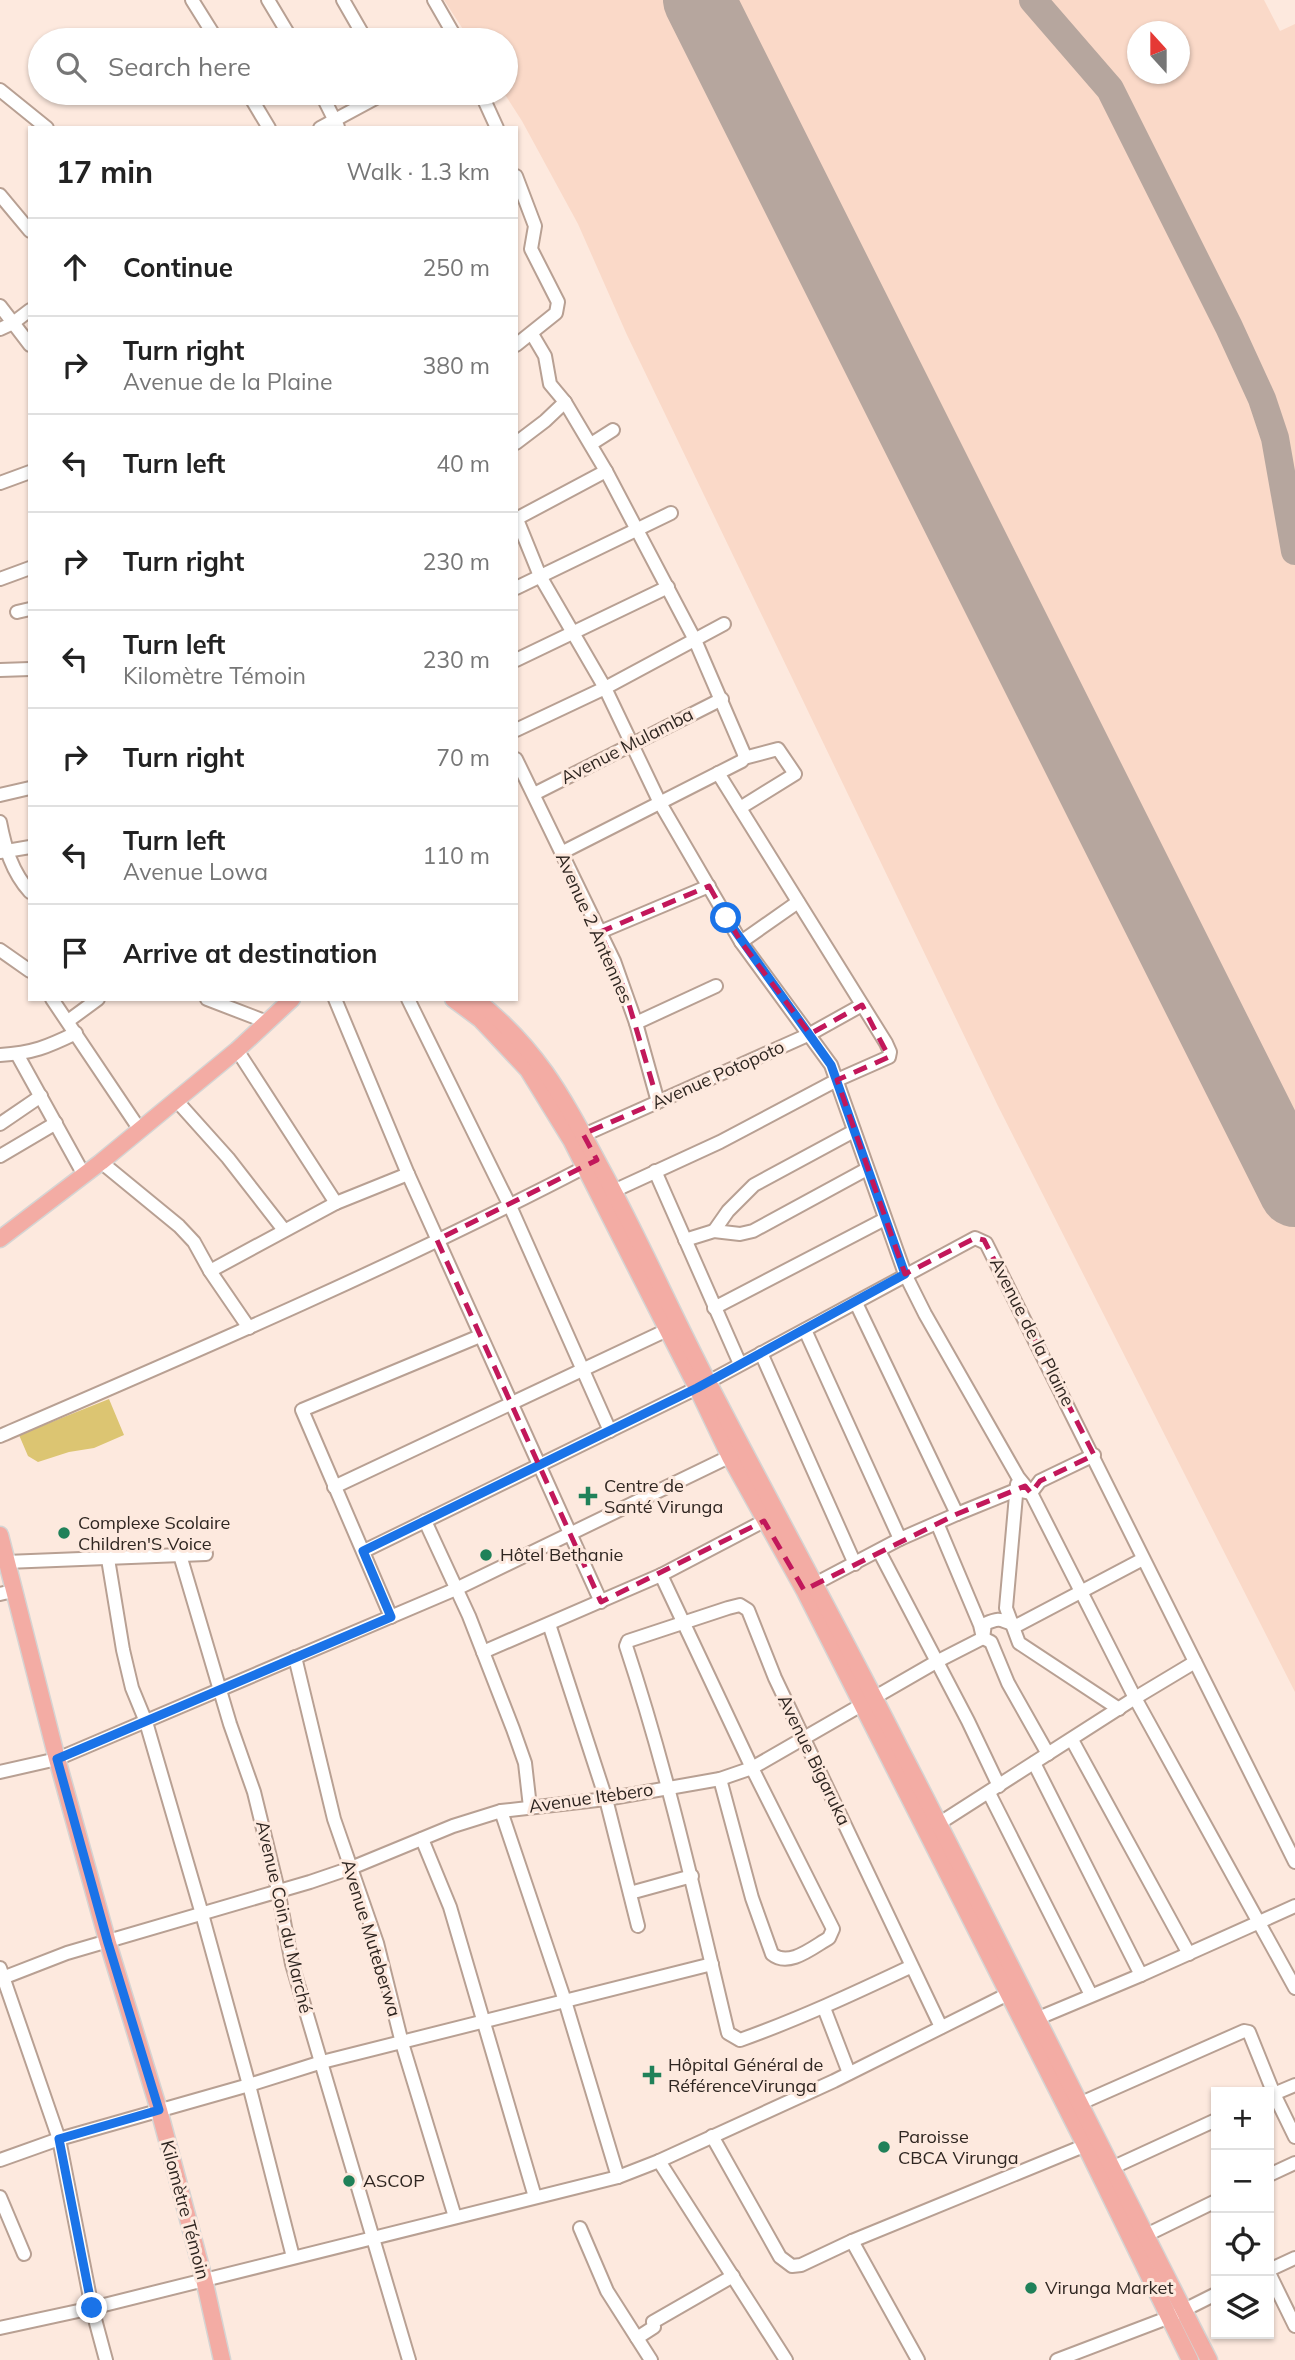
<!DOCTYPE html>
<meta charset="utf-8">
<style>
:root{--surface:#fff;--page:#f6f6f6;--text:#222;--muted:#767676;--line:#e0e0e0}
body{margin:0;font-family:Mulish,sans-serif;background:var(--page);color:var(--text)}
.controls{position:absolute;right:21px;bottom:21px;display:grid;overflow:hidden;border-radius:0px;box-shadow:0 2px 5px #0004}
.controls button{width:63px;height:63px;display:grid;place-items:center;padding:0;border:0;border-bottom:2px solid var(--line);background:var(--surface);color:var(--text);font:35px sans-serif}
.compass{position:absolute;left:1127px;top:21px;width:63px;height:63px;border-radius:50%;background:var(--surface);box-shadow:0 2px 5px #0004;rotate:339deg}
.stop{position:absolute;width:21px;height:21px;margin:-16px;border:5px solid #1a73e8;border-radius:50%;background:#fff}
.stop.end{background:#1a73e8;border-color:#fff;box-shadow:0 2px 7px #0008}
.list{margin:0;padding:0;list-style:none}
h2{display:flex;justify-content:space-between;align-items:center;height:91px;margin:0;padding:0 28px;font-size:30px}
h2 small{font-size:23px;font-weight:400;color:var(--muted)}
.list li{display:grid;grid-template-columns:46px 1fr auto;gap:21px;align-items:center;box-sizing:border-box;height:98px;padding:0 28px;border-top:2px solid var(--line)}
.list b{display:block;font-size:26px;white-space:nowrap}
.list p{margin:0;font-size:23px;white-space:nowrap;color:var(--muted)}
.list em{font-size:23px;font-style:normal;color:var(--muted)}
.icon{flex:none;width:38px;height:38px;fill:none;stroke:currentColor;stroke-width:2;stroke-linecap:round;stroke-linejoin:round}
.map{position:relative;flex:none;width:1295px;height:2360px;overflow:hidden}
.search{position:absolute;background:var(--surface);box-shadow:0 2px 5px #0004;left:28px;top:28px;width:490px;height:77px;display:flex;align-items:center;gap:18px;box-sizing:border-box;padding:0 24px;border-radius:38px;color:var(--muted);font-size:26px}
.panel{position:absolute;background:var(--surface);box-shadow:0 2px 5px #0004;left:28px;top:126px;width:490px;height:875px;border-radius:0px}
.map>svg:first-child{display:block}
</style>
<div class="map">
<svg width="1295" height="2360" viewBox="0 0 1295 2360">
<rect width="100%" height="100%" fill="#fde9de"/>
<path fill="#fad9c8" fill-rule="evenodd" d="M444 0H1264L1280 31 1295 24V1692L998 1106 627 335 578 224 522 121 504 93H506V40H470ZM1138 32H1180V74H1138Z"/>
<polygon fill="#dcc572" points="109,1399 124,1435 94,1448 69,1452 38,1462 28,1456 19,1435"/>
<g fill="none" stroke-linecap="round" stroke-linejoin="round">
<g stroke="#b6a69e" stroke-width="28">
<polyline points="1033,0 1110,89 1229,327 1262,399 1275,438 1295,551"/>
<polyline points="1268,1137 1283,1148 1295,1151"/>
</g>
<polyline stroke="#b6a69e" stroke-width="72" points="699,0 1295,1191"/>
<defs>
<g id="minor">
<polyline points="192,0 217,40"/>
<polyline points="268,0 292,40"/>
<polyline points="343,0 366,40"/>
<polyline points="434,0 457,40"/>
<polyline points="0,90 47,128"/>
<polyline points="248,93 269,128"/>
<polyline points="321,93 338,127"/>
<polyline points="481,93 497,128"/>
<polyline points="320,128 385,93"/>
<polyline points="516,176 535,226 531,249 558,302 556,313 516,345"/>
<polyline points="0,195 30,231"/>
<polyline points="0,306 30,345"/>
<polyline points="0,329 13,323 30,310"/>
<polyline points="532,334 545,356 550,384 565,402 606,471 695,640 745,756 742,761 561,853"/>
<polyline points="516,443 545,421 565,402"/>
<polyline points="591,444 613,430"/>
<polyline points="0,483 30,472"/>
<polyline points="516,517 540,576 605,688 660,803 741,942 831,1065 905,1274 925,1314 1018,1477 1031,1493 1135,1698 1295,1988"/>
<polyline points="516,519 606,471"/>
<polyline points="0,579 30,568"/>
<polyline points="516,588 671,513"/>
<polyline points="17,612 30,609"/>
<polyline points="516,660 668,587"/>
<polyline points="0,670 30,669"/>
<polyline points="516,730 605,688 724,624"/>
<polyline points="516,759 614,961 636,1023 658,1102"/>
<polyline points="534,794 722,699"/>
<polyline points="0,795 30,788"/>
<polyline points="740,808 795,774 778,749 744,758"/>
<path d="M0 822C5 848 12 872 30 892"/>
<polyline points="0,852 30,847"/>
<polyline points="600,932 709,886"/>
<polyline points="741,942 798,902"/>
<polyline points="0,950 30,971"/>
<polyline points="52,999 140,1130"/>
<polyline points="207,999 267,1022"/>
<polyline points="335,999 408,1174 601,1602"/>
<polyline points="408,999 510,1206 610,1431"/>
<polyline points="68,1021 98,999"/>
<polyline points="636,1023 716,986"/>
<polyline points="237,1050 336,1203"/>
<polyline points="17,1054 84,1175"/>
<path d="M0 1055C33 1053 47 1047 76 1033"/>
<polyline points="176,1100 228,1158 284,1230"/>
<polyline points="0,1124 41,1096"/>
<polyline points="577,1138 810,1034 862,1005"/>
<polyline points="0,1156 56,1123"/>
<polyline points="101,1162 179,1226 194,1242 210,1271 249,1328"/>
<polyline points="655,1171 740,1364"/>
<polyline points="607,1194 720,1142 837,1080 889,1057 890,1052 886,1043 718,773"/>
<polyline points="714,1231 728,1211 754,1185 854,1131"/>
<polyline points="685,1240 714,1231 740,1234 753,1231 867,1169"/>
<polyline points="210,1271 336,1203 408,1174"/>
<polyline points="856,1303 957,1514"/>
<polyline points="714,1308 885,1219"/>
<polyline points="805,1330 900,1539"/>
<polyline points="761,1353 855,1564"/>
<path d="M0 1436C197 1351 395 1266 585 1167"/>
<polyline points="1017,1484 1006,1608 1019,1643 1119,1709"/>
<polyline points="334,1487 667,1330"/>
<polyline points="425,1521 469,1616 513,1729 525,1763 530,1807"/>
<polyline points="937,1523 980,1625 983,1638 991,1642 1008,1683 1048,1754"/>
<polyline points="364,1551 697,1388 975,1238 986,1243 1295,1862"/>
<polyline points="879,1551 968,1721 999,1786"/>
<polyline points="180,1555 230,1724 254,1792 278,1890 292,1964 409,2360"/>
<polyline points="108,1559 123,1650 132,1688 146,1722 202,1914 249,2085 293,2257"/>
<polyline points="6,1562 206,1554"/>
<path d="M661 1575 752 1768 830 1923 833 1929 829 1938C813 1947 789 1968 772 1954L752 1898 720 1779"/>
<polyline points="809,1587 900,1539 957,1514 1016,1490 1031,1493 1040,1481 1094,1455"/>
<polyline points="0,1594 13,1591"/>
<polyline points="391,1617 302,1410 480,1336"/>
<polyline points="549,1624 606,1799 638,1926"/>
<polyline points="483,1652 661,1575 764,1521"/>
<polyline points="295,1657 334,1819 377,1943 402,2043 455,2217"/>
<polyline points="1072,1740 1189,1954"/>
<polyline points="1034,1763 1141,1975"/>
<polyline points="0,1772 57,1759 456,1589 737,1453"/>
<polyline points="989,1793 1091,1995"/>
<polyline points="501,1811 565,2001 618,2177"/>
<polyline points="932,1828 1135,1698 1195,1662"/>
<polyline points="422,1839 450,1907 535,2197"/>
<polyline points="630,1893 692,1876"/>
<path d="M912 1966C855 1993 799 2019 740 2040L728 2033C697 1903 668 1773 626 1646L628 1641 728 1608 740 1605 748 1610 775 1678 941 2027"/>
<polyline points="0,1968 59,2139 92,2308 106,2360"/>
<path d="M0 1979 67 1953 310 1882 351 1868 453 1826 501 1811 606 1799 720 1779 752 1768 936 1662 983 1638 985 1624C1005 1615 1000 1623 1018 1625L1143 1559"/>
<polyline points="824,2008 849,2073"/>
<polyline points="1029,2022 1141,1975 1295,1906"/>
<polyline points="1269,2096 1295,2085"/>
<polyline points="1072,2107 1244,2031 1249,2032 1274,2094 1295,2137"/>
<polyline points="712,2136 780,2257 792,2266 801,2265 852,2241 1091,2143"/>
<polyline points="0,2160 59,2139 249,2085 322,2062 712,1964"/>
<polyline points="659,2161 786,2360"/>
<polyline points="1105,2171 1216,2120"/>
<polyline points="1269,2175 1295,2163"/>
<polyline points="0,2197 24,2254"/>
<polyline points="580,2228 607,2291 651,2360"/>
<polyline points="1138,2239 1216,2201"/>
<polyline points="852,2241 918,2360"/>
<polyline points="1269,2270 1295,2258"/>
<polyline points="1269,2273 1295,2326"/>
<polyline points="0,2328 92,2308 618,2177 659,2161 834,2081 1014,1991"/>
<polyline points="637,2338 654,2327 653,2322 733,2276"/>
<polyline points="1057,2360 1170,2317 1216,2294"/>
</g>
<g id="major">
<polyline points="453,999 480,1019 528,1070 571,1140 697,1388 730,1457 804,1590 1085,2145 1190,2360"/>
<path d="M475 999C538 1048 563 1097 600 1166 639 1237 671 1311 708 1382 771 1504 838 1625 900 1748 1005 1951 1105 2156 1209 2360"/>
<polyline points="0,1239 101,1162 237,1050 292,999"/>
<polyline points="0,1535 57,1759 108,1943 159,2110 204,2279 222,2360"/>
</g>
</defs>
<use href="#minor" stroke="#b8a093" stroke-width="16"/>
<use href="#major" stroke="#d5d4d3" stroke-width="19"/>
<use href="#minor" stroke="#fff" stroke-width="12"/>
<use href="#major" stroke="#f3aca4" stroke-width="16"/>
</g>
<g fill="none" stroke-linecap="round" stroke-linejoin="round">
<polyline stroke="#1a73e8" stroke-width="9" points="92,2308 59,2139 159,2110 108,1943 57,1759 391,1617 363,1551 697,1388 905,1274 831,1065 726,918"/>
</g>
<path fill="none" stroke="#c2185b" stroke-width="5" stroke-dasharray="14 9" stroke-linejoin="round" d="M709 886 741 942 810 1034 862 1005 889 1057 837 1080 905 1274 975 1238 984 1240 1094 1455 1040 1481 1031 1493 1025 1486 957 1514 804 1590 764 1521 601 1602 437 1240 597 1160 583 1134 658 1102 625 991 600 932Z"/>
<g fill="#208159" stroke="#fde9de" stroke-width="2.5">
<path d="M584.5 1485.5h7v7h7v7h-7v7h-7v-7h-7v-7h7z"/>
<circle cx="64" cy="1533" r="7"/>
<circle cx="486" cy="1555" r="7"/>
<path d="M648.5 2064.5h7v7h7v7h-7v7h-7v-7h-7v-7h7z"/>
<circle cx="884" cy="2147" r="7"/>
<circle cx="349" cy="2181" r="7"/>
<circle cx="1031" cy="2288" r="7"/>
</g>
<g text-anchor="middle" stroke-width="6" stroke-linejoin="round" paint-order="stroke">
<g font-size="18" fill="#2f2621" stroke="#fde9de">
<text transform="translate(627 746) rotate(-27)" y="6">Avenue Mulamba</text>
<text transform="translate(594 928) rotate(66)" y="6">Avenue 2 Antennes</text>
<text transform="translate(718 1075) rotate(-24)" y="6">Avenue Potopoto</text>
<text transform="translate(1032 1332) rotate(63)" y="6">Avenue de la Plaine</text>
<text transform="translate(814 1760) rotate(64)" y="6">Avenue Bigaruka</text>
<text transform="translate(591 1798) rotate(-8)" y="6">Avenue Itebero</text>
<text transform="translate(284 1917) rotate(77)" y="6">Avenue Coin du Marché</text>
<text transform="translate(371 1938) rotate(73)" y="6">Avenue Muteberwa</text>
<text transform="translate(185 2210) rotate(75)" y="6">Kilomètre Témoin</text>
</g>
<g font-size="18" fill="#2f2621" stroke="#fde9de" text-anchor="start">
<text x="604" y="1492">Centre de<tspan x="604" dy="21">Santé Virunga</tspan></text>
<text x="78" y="1529">Complexe Scolaire<tspan x="78" dy="21">Children'S Voice</tspan></text>
<text x="500" y="1561">Hôtel Bethanie</text>
<text x="668" y="2071">Hôpital Général de<tspan x="668" dy="21">RéférenceVirunga</tspan></text>
<text x="898" y="2143">Paroisse<tspan x="898" dy="21">CBCA Virunga</tspan></text>
<text x="363" y="2187">ASCOP</text>
<text x="1045" y="2294">Virunga Market</text>
</g>
</g>
</svg>
<div class="controls">
<button>+</button>
<button>−</button>
<button><svg class="icon" aria-label="locate" viewBox="0 0 24 24"><circle cx="12" cy="12" r="6"/><path d="M12 2v4M12 18v4M2 12h4M18 12h4"/></svg></button>
<button><svg class="icon" aria-label="layers" viewBox="0 0 24 24"><path d="M12 4l9 5-9 5-9-5zM3 14l9 5 9-5"/></svg></button>
</div>
<svg class="compass" viewBox="-18 -18 36 36"><path d="M0-13l5 13h-10z" fill="#e53935"/><path d="M0 13l5-13h-10z" fill="#767676"/></svg>
<div class="stop" style="left:726px;top:918px"></div>
<div class="stop end" style="left:92px;top:2308px"></div>
<div class="search"><svg class="icon" aria-label="search" viewBox="0 0 24 24"><circle cx="10" cy="10" r="6"/><path d="M15 15l6 6"/></svg>Search here</div>
<section class="panel">
<h2>17 min<small>Walk · 1.3 km</small></h2>
<ul class="list">
<li><svg class="icon" aria-label="ahead" viewBox="0 0 24 24"><path d="M12 20V5M6 11l6-6 6 6"/></svg><div><b>Continue</b></div><em>250 m</em></li>
<li><svg class="icon" aria-label="right" viewBox="0 0 24 24"><path d="M7 20v-9h11M14 6l5 5-5 5"/></svg><div><b>Turn right</b><p>Avenue de la Plaine</p></div><em>380 m</em></li>
<li><svg class="icon" aria-label="left" viewBox="0 0 24 24"><path d="M17 20v-9H6M10 6l-5 5 5 5"/></svg><div><b>Turn left</b></div><em>40 m</em></li>
<li><svg class="icon" aria-label="right" viewBox="0 0 24 24"><path d="M7 20v-9h11M14 6l5 5-5 5"/></svg><div><b>Turn right</b></div><em>230 m</em></li>
<li><svg class="icon" aria-label="left" viewBox="0 0 24 24"><path d="M17 20v-9H6M10 6l-5 5 5 5"/></svg><div><b>Turn left</b><p>Kilomètre Témoin</p></div><em>230 m</em></li>
<li><svg class="icon" aria-label="right" viewBox="0 0 24 24"><path d="M7 20v-9h11M14 6l5 5-5 5"/></svg><div><b>Turn right</b></div><em>70 m</em></li>
<li><svg class="icon" aria-label="left" viewBox="0 0 24 24"><path d="M17 20v-9H6M10 6l-5 5 5 5"/></svg><div><b>Turn left</b><p>Avenue Lowa</p></div><em>110 m</em></li>
<li><svg class="icon" aria-label="arrive" viewBox="0 0 24 24"><path d="M6 21V4h12l-3 4 3 4H6"/></svg><div><b>Arrive at destination</b></div></li>
</ul>
</section>
</div>
